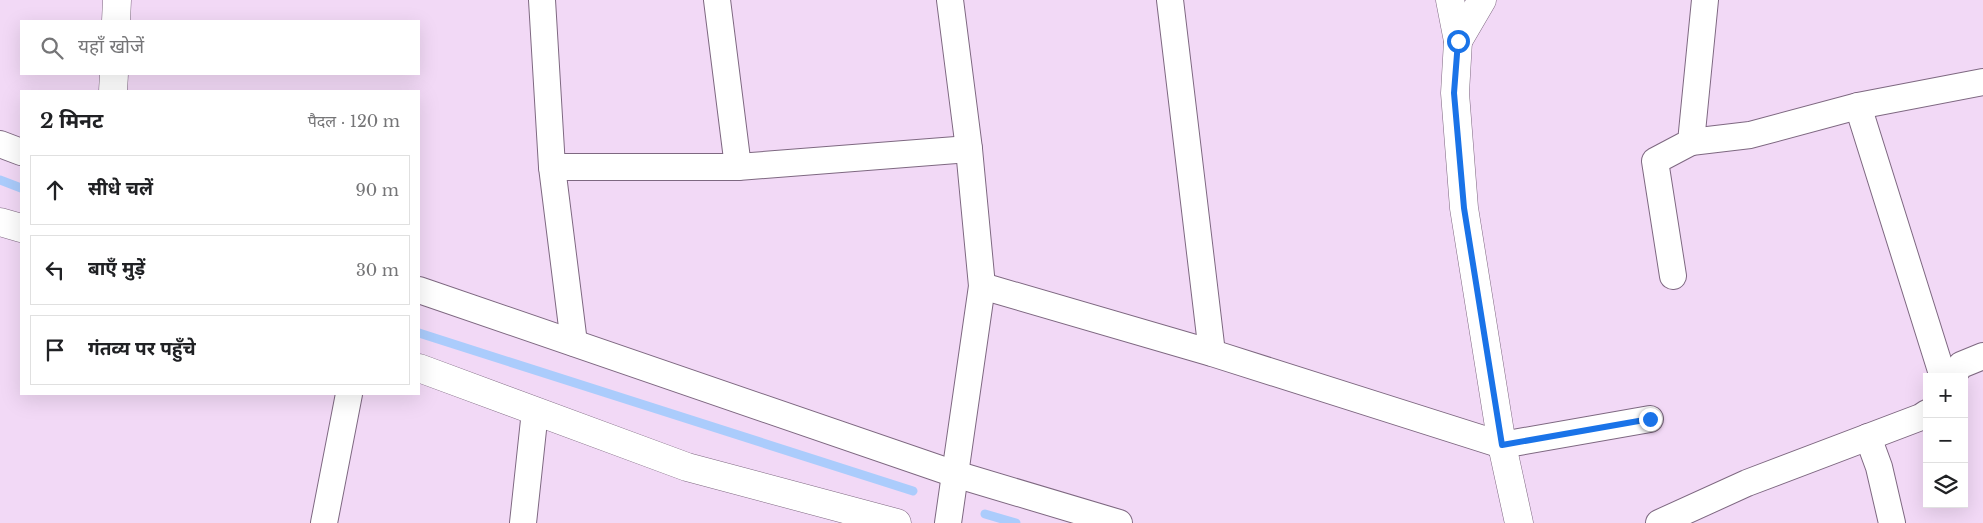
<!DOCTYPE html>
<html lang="hi">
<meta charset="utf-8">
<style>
:root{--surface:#fff;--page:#f2f2f2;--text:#202124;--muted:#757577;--line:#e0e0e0}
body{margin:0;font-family:"Libre Baskerville","Noto Sans Devanagari",serif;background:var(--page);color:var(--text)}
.controls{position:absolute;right:15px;bottom:15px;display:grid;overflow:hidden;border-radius:0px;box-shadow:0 5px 20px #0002}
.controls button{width:45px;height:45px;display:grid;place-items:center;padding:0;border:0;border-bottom:1px solid var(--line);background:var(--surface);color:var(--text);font:25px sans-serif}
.stop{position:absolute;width:15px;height:15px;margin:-11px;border:4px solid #1a73e8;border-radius:50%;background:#fff}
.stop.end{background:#1a73e8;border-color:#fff;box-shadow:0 1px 5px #0008}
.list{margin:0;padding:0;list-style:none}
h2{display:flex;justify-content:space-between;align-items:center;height:65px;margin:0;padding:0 20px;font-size:21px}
h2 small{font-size:16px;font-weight:400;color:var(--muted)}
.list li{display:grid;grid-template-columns:32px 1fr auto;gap:15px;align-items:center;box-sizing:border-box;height:70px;margin:0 10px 10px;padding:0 10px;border:1px solid var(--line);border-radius:0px}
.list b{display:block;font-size:19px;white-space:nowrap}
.list em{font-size:16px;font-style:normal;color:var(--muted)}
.icon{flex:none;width:28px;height:28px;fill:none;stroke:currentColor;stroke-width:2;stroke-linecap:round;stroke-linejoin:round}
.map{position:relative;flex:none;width:1983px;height:523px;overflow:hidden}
.search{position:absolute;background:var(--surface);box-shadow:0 5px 20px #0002;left:20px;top:20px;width:400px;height:55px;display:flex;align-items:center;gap:12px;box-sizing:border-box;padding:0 18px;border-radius:0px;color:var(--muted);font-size:19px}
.panel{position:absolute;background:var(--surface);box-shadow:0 5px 20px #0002;left:20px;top:90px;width:400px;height:305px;border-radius:0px}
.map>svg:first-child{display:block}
</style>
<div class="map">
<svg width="1983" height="523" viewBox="0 0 1983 523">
<rect width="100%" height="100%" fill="#f2d9f6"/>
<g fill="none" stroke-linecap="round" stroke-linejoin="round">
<g stroke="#abccfc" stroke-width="9">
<polyline points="0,180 21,188"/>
<polyline points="419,333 913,491"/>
<polyline points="985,514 1016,523"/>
</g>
<defs>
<g id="minor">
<polyline points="542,0 552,167 574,343"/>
<polyline points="717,0 738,167"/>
<polyline points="1170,0 1212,353"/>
<polyline points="1858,106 1943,377"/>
<polyline points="1691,142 1750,135 1858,106 1983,82"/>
<polyline points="0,144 21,152"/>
<polyline points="552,167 738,167 969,149"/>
<polyline points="1673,276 1655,161 1691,142 1705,0"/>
<polyline points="982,286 1212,353 1502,445 1650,419"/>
<polyline points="419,290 955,474 1119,523"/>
<polyline points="1951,377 1961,365 1983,356"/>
<polyline points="1868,437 1879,467 1892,523"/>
<polyline points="324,523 349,394"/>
<polyline points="523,523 535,411"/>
<polyline points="948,523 982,286 969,149 950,0"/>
<polyline points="1659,523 1747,483 1921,417 1927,413"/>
</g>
<g id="tertiary">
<polyline points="1450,0 1458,41 1455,93 1464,208 1502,445 1519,523"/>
<polyline points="116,21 117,0"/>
<polyline points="1458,41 1482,0"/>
<polyline points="113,91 114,74"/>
</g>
<g id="secondary">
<polyline points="0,222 21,228"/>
<polyline points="419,368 687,467 897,523"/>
</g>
</defs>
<use href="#minor" stroke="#7e6881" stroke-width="28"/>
<use href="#tertiary" stroke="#7e6881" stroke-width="29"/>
<use href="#secondary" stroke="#7e6881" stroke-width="29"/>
<use href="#minor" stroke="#fff" stroke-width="26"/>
<use href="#tertiary" stroke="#fff" stroke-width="28"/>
<use href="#secondary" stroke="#fff" stroke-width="28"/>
</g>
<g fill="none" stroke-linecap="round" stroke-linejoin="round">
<polyline stroke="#1a73e8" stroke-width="6" points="1458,41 1454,93 1464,208 1502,445 1650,419"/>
</g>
</svg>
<div class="controls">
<button>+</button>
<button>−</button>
<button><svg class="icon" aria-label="layers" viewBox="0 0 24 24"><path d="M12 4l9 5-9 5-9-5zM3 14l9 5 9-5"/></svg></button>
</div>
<div class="stop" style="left:1458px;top:41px"></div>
<div class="stop end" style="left:1650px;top:419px"></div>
<div class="search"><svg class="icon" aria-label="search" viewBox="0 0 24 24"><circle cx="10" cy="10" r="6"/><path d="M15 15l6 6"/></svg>यहाँ खोजें</div>
<section class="panel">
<h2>2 मिनट<small>पैदल · 120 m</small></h2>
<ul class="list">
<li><svg class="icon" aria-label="ahead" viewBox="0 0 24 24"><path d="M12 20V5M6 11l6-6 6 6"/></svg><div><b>सीधे चलें</b></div><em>90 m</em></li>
<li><svg class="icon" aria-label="left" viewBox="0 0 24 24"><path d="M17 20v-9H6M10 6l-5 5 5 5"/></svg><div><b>बाएँ मुड़ें</b></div><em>30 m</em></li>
<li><svg class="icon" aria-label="arrive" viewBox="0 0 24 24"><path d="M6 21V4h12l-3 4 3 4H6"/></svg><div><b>गंतव्य पर पहुँचे</b></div></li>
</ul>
</section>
</div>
